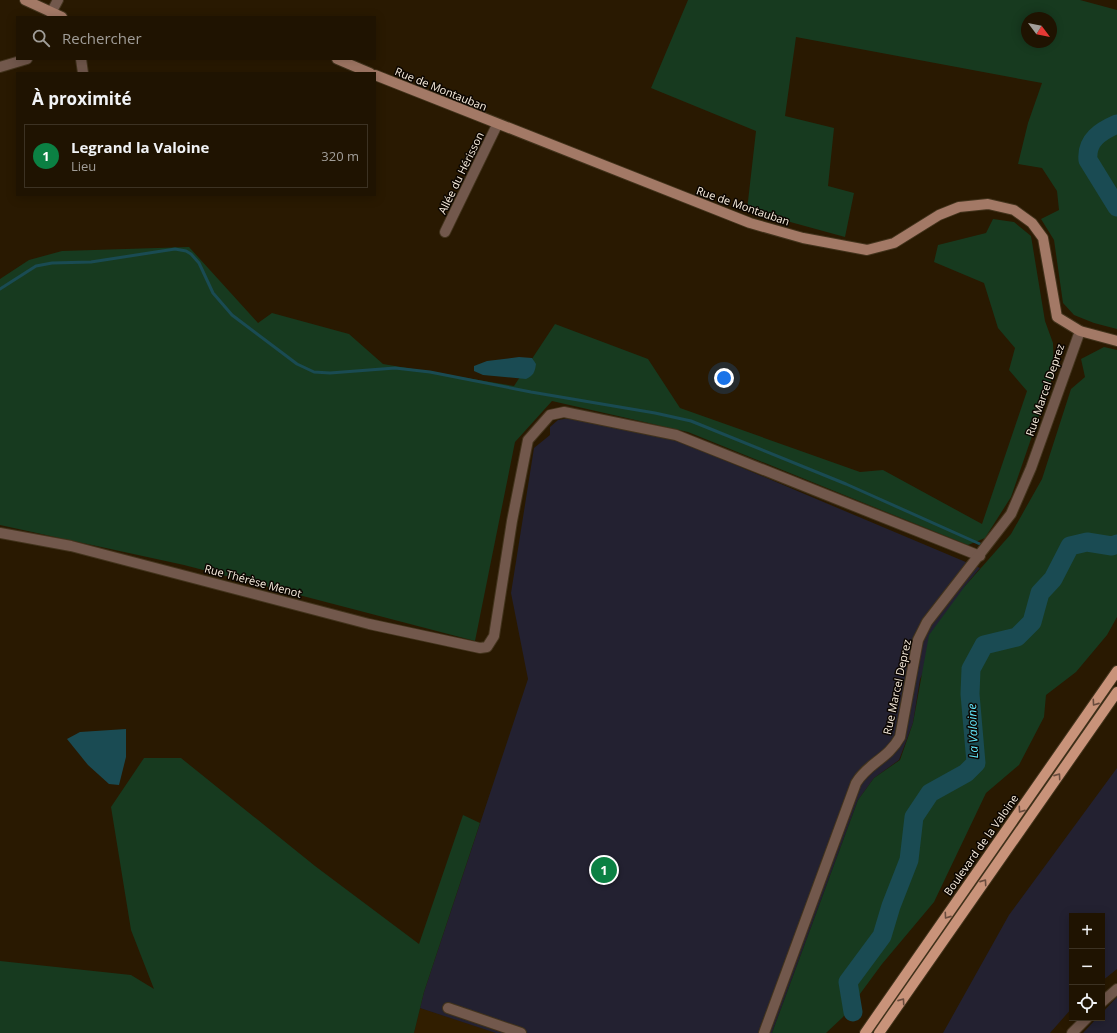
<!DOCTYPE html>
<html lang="fr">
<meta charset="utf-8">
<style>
:root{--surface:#1f1301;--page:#2c2010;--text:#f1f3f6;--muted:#a19e99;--line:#3c3223;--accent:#0b8043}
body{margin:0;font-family:"Open Sans",sans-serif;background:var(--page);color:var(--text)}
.controls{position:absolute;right:12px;bottom:12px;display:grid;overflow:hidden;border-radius:0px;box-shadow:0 2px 10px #0003}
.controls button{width:36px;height:36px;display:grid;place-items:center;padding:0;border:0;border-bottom:1px solid var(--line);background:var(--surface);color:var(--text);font:20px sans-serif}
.compass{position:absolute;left:1021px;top:12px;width:36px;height:36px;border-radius:50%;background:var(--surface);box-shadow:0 2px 10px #0003;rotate:122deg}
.you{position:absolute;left:724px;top:378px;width:14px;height:14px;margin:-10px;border:3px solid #fff;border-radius:50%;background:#1a73e8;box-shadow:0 0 0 6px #1a73e833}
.badge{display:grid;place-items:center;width:26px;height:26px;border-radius:50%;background:var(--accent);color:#fff;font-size:13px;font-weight:700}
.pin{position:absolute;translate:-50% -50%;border:2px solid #fff;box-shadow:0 1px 4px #0006}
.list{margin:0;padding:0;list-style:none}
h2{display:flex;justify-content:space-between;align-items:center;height:52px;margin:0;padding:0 16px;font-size:17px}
h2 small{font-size:13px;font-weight:400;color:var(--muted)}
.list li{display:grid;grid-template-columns:26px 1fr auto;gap:12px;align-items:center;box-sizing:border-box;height:64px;margin:0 8px 8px;padding:0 8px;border:1px solid var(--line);border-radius:0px}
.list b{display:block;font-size:15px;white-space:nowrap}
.list p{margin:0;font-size:13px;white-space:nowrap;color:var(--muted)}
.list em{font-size:13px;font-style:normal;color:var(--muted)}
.icon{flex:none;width:22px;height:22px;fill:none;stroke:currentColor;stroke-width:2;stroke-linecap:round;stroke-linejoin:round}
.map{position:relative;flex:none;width:1117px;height:1033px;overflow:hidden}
.search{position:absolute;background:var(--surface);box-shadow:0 2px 10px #0003;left:16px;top:16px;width:360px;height:44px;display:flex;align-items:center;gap:10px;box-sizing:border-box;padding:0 14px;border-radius:0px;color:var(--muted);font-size:15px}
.panel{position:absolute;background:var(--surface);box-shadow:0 2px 10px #0003;left:16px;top:72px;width:360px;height:124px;border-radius:0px}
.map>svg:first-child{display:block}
</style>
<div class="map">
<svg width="1117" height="1033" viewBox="0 0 1117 1033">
<rect width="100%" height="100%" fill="#291901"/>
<polygon fill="#311e00" points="420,1008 497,1033 414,1033"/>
<g fill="#232131">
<polygon points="570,418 674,439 980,568 965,586 920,679 913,723 899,760 874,778 858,800 772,1033 496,1033 420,1008 424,992 528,679 511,593 534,448 550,435 550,427 558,420"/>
<polygon points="1117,768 1117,969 1102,981 1102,916 1072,916 1072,1008 1050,1033 943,1033 1009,915"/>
<polygon points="1117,997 1117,1033 1083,1033 1097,1018 1102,1018 1102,1013"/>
</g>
<g fill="#173a1f" fill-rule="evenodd">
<path d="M688 0H1080L1117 10V329L1094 323 1074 315 1063 303 1054 240 1041 219 1059 210 1057 191 1042 168 1018 164 1028 123 1042 83 796 37 785 116 834 128 828 186 854 193 845 237 747 210 756 131 651 88ZM1027 18H1051V42H1027Z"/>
<polygon points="993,219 1014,222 1031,236 1045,321 1053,343 1054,372 1011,497 985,538 968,545 688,432 552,401 515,442 475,641 184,565 0,525 0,279 29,260 62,251 189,247 258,323 272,313 349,334 383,364 514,386 555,324 648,359 680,408 860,472 883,470 982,524 1027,391 1009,370 1015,348 998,328 984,283 934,262 938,245 986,233"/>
<polygon points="1104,347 1117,350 1117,617 1107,635 1076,672 1046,695 1044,717 1019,765 986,793 934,902 882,964 843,1017 826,1033 772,1033 858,800 874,778 900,760 913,723 929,635 965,586 1011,534 1042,479 1071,389 1085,377 1081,359"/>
<polygon points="144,758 181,758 315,866 419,944 463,815 480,823 424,992 414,1033 0,1033 0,961 131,975 154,989 131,930 111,807"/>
</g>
<g fill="#1a4b53">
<path d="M519 357 532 358 536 364C535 372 533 376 526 379L483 375 474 371V366L487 361Z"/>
<polygon points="126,729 126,757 119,785 109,784 88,765 67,739 80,732"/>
</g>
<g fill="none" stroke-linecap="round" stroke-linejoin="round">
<polyline stroke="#1a4b53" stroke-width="3" points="0,289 36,266 52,263 91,262 175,249 186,251 191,254 199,263 213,293 232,315 297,364 314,372 330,373 395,368 430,372 531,392 655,413 691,421 846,484 980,544"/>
<g stroke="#1a4b53" stroke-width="19">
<path d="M1117 124C1101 131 1086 140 1088 160L1117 207"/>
<polyline points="853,1012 848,982 882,936 891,906 909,860 914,817 930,793 966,773 976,763 970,694 971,669 984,645 1017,637 1032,622 1040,593 1053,579 1070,546 1087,542 1112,546 1117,544"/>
</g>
<defs>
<g id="street">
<polyline points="51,13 58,0"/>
<polyline points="81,59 83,73"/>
<polyline points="0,67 27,59"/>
<polyline points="445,232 497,125"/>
<polyline points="0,533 71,546 369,624 480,648 487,647 494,636 512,521 528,440 550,415 564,412 676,435 980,556"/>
<polyline points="1102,1002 1117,989"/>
<polyline points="448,1008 521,1033"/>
<path d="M764 1033 856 783C868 763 888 759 900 737L918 640 927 622 1011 514 1031 468 1080 331"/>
<polyline points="1072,1033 1087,1018"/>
</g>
<g id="secondary">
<polyline points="25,0 62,17"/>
<polyline points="337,59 370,73"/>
<polyline points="375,75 750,223 803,238 867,250 894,243 939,215 959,207 988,204 1014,210 1032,223 1043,238 1057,317 1080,331 1117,341"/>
</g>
<g id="primary">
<polyline points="865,1033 1117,671"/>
<polyline points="879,1033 1117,692"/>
</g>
</defs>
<use href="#street" stroke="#42331c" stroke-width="12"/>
<use href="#secondary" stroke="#42331c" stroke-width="12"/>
<use href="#primary" stroke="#42331c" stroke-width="12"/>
<use href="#street" stroke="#72584c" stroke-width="10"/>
<use href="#secondary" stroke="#a37966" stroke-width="10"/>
<use href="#primary" stroke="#c9937a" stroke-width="10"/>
</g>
<defs><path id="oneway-chevron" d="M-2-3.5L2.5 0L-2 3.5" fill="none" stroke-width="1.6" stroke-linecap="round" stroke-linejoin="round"/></defs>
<g stroke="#6a4c3e">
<use href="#oneway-chevron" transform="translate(1095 703) rotate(125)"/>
<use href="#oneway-chevron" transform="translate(1058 776) rotate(-55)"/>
<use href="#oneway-chevron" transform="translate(1021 810) rotate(125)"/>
<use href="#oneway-chevron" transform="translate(984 882) rotate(-55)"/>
<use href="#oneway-chevron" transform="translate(947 916) rotate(125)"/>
<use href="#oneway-chevron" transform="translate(902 1001) rotate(-55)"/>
</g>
<g text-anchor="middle" stroke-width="3" stroke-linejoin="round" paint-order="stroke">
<g font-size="11" fill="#f9eedf" stroke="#0c0601">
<text transform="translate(441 89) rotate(22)" y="4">Rue de Montauban</text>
<text transform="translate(461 173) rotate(-64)" y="4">Allée du Hérisson</text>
<text transform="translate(743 206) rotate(19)" y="4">Rue de Montauban</text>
<text transform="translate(1045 390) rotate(-71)" y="4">Rue Marcel Deprez</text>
<text transform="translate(253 581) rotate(15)" y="4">Rue Thérèse Menot</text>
<text transform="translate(897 687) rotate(-78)" y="4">Rue Marcel Deprez</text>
<text transform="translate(981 845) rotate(-55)" y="4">Boulevard de la Valoine</text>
</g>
<g font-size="12" font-style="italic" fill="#63e7fc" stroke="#0c0601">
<text transform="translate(973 731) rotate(-92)" y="4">La Valoine</text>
</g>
</g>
</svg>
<div class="controls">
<button>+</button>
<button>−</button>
<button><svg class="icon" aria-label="locate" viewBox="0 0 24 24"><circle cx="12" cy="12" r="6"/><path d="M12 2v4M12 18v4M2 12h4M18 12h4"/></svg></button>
</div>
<svg class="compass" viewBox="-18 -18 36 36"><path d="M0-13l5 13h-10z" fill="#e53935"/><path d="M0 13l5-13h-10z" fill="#a19e99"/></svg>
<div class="you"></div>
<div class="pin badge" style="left:604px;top:870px">1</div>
<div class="search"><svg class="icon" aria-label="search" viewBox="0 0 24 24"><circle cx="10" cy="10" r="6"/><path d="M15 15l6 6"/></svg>Rechercher</div>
<section class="panel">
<h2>À proximité<small></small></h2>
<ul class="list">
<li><span class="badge">1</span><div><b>Legrand la Valoine</b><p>Lieu</p></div><em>320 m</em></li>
</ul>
</section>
</div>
